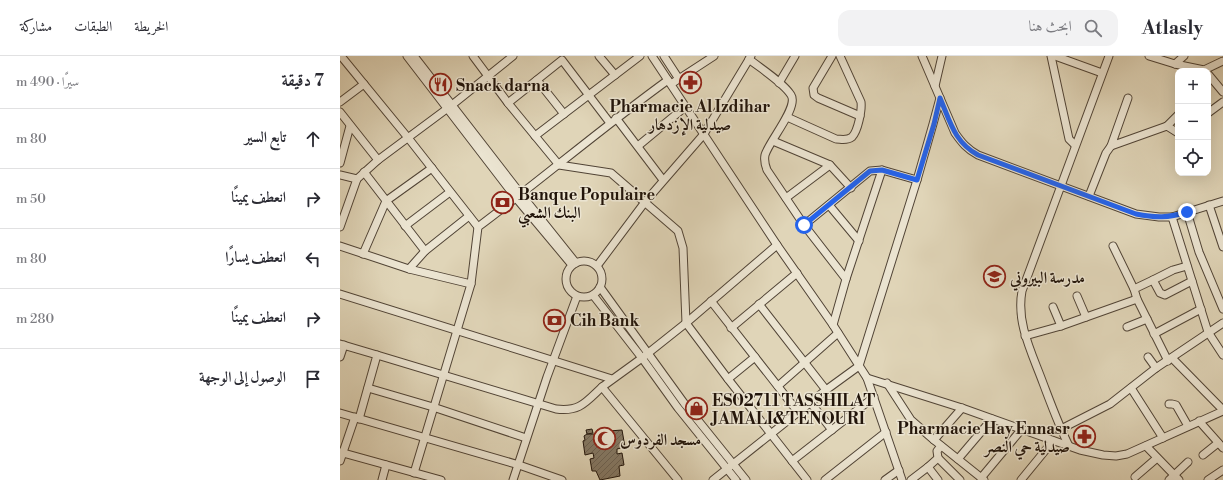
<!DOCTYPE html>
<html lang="ar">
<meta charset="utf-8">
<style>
:root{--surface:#fff;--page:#f2f2f3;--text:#2b2b33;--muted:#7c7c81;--line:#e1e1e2}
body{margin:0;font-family:"Libre Bodoni",Amiri,serif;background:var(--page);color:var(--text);direction:rtl}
.controls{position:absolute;right:12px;top:12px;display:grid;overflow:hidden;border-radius:8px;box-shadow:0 4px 16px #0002}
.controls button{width:36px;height:36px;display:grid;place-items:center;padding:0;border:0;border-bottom:1px solid var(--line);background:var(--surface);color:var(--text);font:20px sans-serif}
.stop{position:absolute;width:12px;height:12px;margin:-9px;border:3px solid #2563eb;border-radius:50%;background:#fff}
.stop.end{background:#2563eb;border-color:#fff;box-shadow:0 1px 4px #0008}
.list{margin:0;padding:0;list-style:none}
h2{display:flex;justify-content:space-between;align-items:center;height:52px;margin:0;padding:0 16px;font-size:17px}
h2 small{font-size:13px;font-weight:400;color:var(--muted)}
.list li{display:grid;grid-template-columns:26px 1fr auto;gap:12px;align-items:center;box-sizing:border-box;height:60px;padding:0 16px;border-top:1px solid var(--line)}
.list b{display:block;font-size:15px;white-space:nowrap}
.list em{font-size:13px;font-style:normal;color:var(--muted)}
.icon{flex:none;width:22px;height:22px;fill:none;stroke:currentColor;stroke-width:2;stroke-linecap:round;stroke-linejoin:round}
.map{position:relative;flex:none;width:883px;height:424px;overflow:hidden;direction:ltr}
header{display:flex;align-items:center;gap:24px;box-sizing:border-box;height:56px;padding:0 20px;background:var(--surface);border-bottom:1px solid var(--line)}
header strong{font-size:19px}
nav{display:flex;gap:22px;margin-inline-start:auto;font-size:14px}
.search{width:280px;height:36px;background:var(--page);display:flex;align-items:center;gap:10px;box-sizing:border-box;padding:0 14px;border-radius:12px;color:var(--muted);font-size:15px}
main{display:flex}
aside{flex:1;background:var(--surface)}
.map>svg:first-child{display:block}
</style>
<header>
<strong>Atlasly</strong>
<div class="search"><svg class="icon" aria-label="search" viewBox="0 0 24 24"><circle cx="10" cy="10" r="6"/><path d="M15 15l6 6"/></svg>ابحث هنا</div>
<nav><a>الخريطة</a><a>الطبقات</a><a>مشاركة</a></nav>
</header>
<main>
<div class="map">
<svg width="883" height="424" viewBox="0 0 883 424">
<defs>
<pattern id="building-hatch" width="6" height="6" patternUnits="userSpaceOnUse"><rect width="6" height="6" fill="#847864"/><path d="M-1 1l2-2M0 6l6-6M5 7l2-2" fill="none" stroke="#6c6151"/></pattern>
</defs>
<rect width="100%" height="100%" fill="#e0d5b8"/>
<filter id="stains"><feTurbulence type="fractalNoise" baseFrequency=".005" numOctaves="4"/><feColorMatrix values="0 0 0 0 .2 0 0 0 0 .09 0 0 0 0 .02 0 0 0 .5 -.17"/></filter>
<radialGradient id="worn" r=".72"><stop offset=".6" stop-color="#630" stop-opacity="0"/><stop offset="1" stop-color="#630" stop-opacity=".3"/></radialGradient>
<g fill="url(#building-hatch)" stroke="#21140a">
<polygon points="268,372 269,375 282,374 285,391 277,393 277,398 282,397 284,409 279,410 280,420 260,424 256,415 252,415 250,403 254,402 253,397 245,399 243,385 245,384 244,380 247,378 257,378 257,374"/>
<polygon points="252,373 253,377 247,378 246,374"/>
</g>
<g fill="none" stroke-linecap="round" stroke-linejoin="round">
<defs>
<g id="minor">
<polyline points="1,0 69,83 138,171"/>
<polyline points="67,0 176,142 232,209"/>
<polyline points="74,0 180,137 236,207"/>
<polyline points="133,0 168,47 219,109 271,117 338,175 343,192 346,267 388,323 467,424"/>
<polyline points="259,0 275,19"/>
<polyline points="312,0 437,189 493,269 527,322 562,424"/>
<polyline points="324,0 339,23"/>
<polyline points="492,0 473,32 474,39 478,42 520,60"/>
<path d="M582 0 615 77C622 87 627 93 638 99L796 158 819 161H832L883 145"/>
<polyline points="711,0 729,83 735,89"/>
<polyline points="715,0 762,17"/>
<polyline points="809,0 835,8 864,14 883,5"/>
<path d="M409 3C420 12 444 27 451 39 459 51 429 85 425 99 424 104 425 109 427 114L464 169"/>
<polyline points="835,8 844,0"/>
<polyline points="868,18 883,36"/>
<polyline points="197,24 224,58"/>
<polyline points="439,27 455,0"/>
<polyline points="331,28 374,0"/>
<polyline points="595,30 602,0"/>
<polyline points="788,42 771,90 827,70 838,77"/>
<polyline points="0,46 24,28"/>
<polyline points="168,47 222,4 270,67"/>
<polyline points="0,56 38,104"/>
<polyline points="868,57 883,46"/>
<path d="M447 61 496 83C501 83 507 85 512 81 518 75 522 54 521 46L500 0"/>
<polyline points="276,62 323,124"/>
<polyline points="827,70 838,59"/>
<polyline points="195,80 300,0"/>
<polyline points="433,85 490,109 511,132"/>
<polyline points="298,90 345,51"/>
<polyline points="0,107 10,70"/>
<polyline points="24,116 85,195 69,213"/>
<polyline points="0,119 17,123"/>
<polyline points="749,140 766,97 771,90"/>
<polyline points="446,142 490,109"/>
<polyline points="489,149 519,185"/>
<polyline points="869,149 883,191"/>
<polyline points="847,156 859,196 883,253"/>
<polyline points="832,161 868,276 883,299"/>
<polyline points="65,170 110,136"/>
<polyline points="0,171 17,123 38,104 112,49 173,0"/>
<polyline points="0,190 69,213 131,228"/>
<polyline points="773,190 794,233 797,243 828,305"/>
<polyline points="85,195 129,160"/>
<polyline points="23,198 46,145 92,112"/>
<circle cx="244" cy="223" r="18"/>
<polyline points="257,210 305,146 364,78 411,0"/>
<polyline points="847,210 833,214 813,224 820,237 825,239 852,225"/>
<polyline points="506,223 542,114"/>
<polyline points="260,231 344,347 406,424"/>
<polyline points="794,233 813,224"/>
<polyline points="0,238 272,323"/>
<polyline points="253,239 302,302 338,352 396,424"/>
<polyline points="737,240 746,261"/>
<polyline points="371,245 458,356"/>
<polyline points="419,248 486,334"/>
<polyline points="713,251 721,270"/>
<polyline points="493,269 506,223 464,169 530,115 542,114 577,124"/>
<polyline points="787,271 807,263"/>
<polyline points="391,272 457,217"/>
<polyline points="814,278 861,253"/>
<polyline points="685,280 721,270 797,243"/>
<polyline points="0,288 37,299 19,363"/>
<path d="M37 299 216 353C240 356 246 346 262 331"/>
<polyline points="0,301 4,289"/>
<polyline points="808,301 816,312"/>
<polyline points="832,302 883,354"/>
<polyline points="527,322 622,352 740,394 763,399 776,400 787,398 883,355"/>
<polyline points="388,323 415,301"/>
<polyline points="547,327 571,364 594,384 644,424"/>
<polyline points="438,330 498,277"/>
<polyline points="28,332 93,351 186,382"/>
<polyline points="791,332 823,382"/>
<polyline points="470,346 492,374"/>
<polyline points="829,348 832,348 836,349 848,370"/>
<polyline points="0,357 179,409 222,424"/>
<polyline points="859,365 883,392"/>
<polyline points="721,373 770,348 816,312 883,267"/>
<polyline points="594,384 622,352"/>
<path d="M729 390C719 370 711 348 703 327 692 297 676 267 682 235L769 0"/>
<polyline points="806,390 839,424"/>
<polyline points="0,396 101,424"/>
<polyline points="863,399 878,387"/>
<polyline points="598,402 620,424"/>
<polyline points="618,403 652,363"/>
<polyline points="0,405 15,361"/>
<polyline points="452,405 534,341"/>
<polyline points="588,411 598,424"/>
<path d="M74 417 131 228 138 171C202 123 263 71 328 24"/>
<polyline points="795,421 817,402"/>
<polyline points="641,422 681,374"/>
<polyline points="42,424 46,409"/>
<polyline points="173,424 207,321 237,240"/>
<polyline points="338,424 262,331 302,302 346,267 437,189"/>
<polyline points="373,424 486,334 519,310 577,124 593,68 600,42"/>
<polyline points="485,424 546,376"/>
<polyline points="545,424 559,414"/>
<polyline points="571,424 588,411 598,402 597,395 601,390"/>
<polyline points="681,424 713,385"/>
<polyline points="829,424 848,406"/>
<polyline points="868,424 883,414"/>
</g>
</defs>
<use href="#minor" stroke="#514436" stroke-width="9"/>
<use href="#minor" stroke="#ebe4d1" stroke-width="7"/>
</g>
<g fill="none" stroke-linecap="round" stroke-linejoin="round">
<path stroke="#2563eb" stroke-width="5" d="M464 169 530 115 542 114 577 124 594 68 600 42C610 65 614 86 638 99L796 158C816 162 828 162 847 156"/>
</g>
<defs>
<symbol id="pharmacy-ring" viewBox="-11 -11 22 22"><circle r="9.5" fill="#ebe4d1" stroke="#8f2418" stroke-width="1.5"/><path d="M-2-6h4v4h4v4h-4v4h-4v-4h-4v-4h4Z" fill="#8f2418"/></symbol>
<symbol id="restaurant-ring" viewBox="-11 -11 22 22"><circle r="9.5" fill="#ebe4d1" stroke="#8f2418" stroke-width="1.5"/><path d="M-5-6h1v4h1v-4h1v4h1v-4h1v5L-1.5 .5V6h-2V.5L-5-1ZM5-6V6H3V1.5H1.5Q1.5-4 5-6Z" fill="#8f2418"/></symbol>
<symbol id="bank-ring" viewBox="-11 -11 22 22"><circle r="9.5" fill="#ebe4d1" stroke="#8f2418" stroke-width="1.5"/><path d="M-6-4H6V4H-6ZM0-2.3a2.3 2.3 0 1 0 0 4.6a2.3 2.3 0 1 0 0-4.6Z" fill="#8f2418"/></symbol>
<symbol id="school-ring" viewBox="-11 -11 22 22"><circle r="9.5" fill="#ebe4d1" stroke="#8f2418" stroke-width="1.5"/><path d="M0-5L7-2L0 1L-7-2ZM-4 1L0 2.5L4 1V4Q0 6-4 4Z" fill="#8f2418"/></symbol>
<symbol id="shop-ring" viewBox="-11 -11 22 22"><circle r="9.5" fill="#ebe4d1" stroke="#8f2418" stroke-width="1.5"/><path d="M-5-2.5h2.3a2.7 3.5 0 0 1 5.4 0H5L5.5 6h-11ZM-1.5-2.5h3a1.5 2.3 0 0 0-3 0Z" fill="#8f2418"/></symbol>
<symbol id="mosque-ring" viewBox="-11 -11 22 22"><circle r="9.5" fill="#ebe4d1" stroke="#8f2418" stroke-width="1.5"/><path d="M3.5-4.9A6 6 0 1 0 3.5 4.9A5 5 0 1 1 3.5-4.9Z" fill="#8f2418"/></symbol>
</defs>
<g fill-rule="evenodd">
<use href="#pharmacy-ring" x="338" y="14" width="25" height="25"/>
<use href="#restaurant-ring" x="88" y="16" width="25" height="25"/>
<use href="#bank-ring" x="150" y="134" width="25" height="25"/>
<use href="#school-ring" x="642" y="208" width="25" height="25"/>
<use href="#bank-ring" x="202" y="252" width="25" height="25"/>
<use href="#shop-ring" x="344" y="340" width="25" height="25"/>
<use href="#pharmacy-ring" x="732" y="368" width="25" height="25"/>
<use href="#mosque-ring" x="252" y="370" width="25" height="25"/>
</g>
<g text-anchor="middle" stroke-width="3" stroke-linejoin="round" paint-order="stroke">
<g font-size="16" font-weight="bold" fill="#21140a" stroke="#ebe4d1" text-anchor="start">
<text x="116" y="35">Snack darna</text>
<text x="350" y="56" text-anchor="middle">Pharmacie Al Izdihar<tspan x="350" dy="18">صيدلية الإزدهار</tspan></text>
<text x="178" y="144">Banque Populaire<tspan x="178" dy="18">البنك الشعبي</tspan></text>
<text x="670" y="227">مدرسة البيروني</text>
<text x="230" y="270">Cih Bank</text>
<text x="372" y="350">ES02711 TASSHILAT<tspan x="372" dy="18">JAMALI&amp;TENOURI</tspan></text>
<text x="730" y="378" text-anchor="end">Pharmacie Hay Ennasr<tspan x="730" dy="18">صيدلية حي النصر</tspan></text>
<text x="280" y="389">مسجد الفردوس</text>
</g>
</g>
<rect width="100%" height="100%" filter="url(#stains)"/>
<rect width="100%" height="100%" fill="url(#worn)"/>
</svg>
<div class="controls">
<button>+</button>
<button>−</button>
<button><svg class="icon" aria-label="locate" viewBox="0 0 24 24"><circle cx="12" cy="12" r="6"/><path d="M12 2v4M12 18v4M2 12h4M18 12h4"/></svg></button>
</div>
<div class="stop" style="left:464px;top:169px"></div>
<div class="stop end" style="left:847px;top:156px"></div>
</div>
<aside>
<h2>7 دقيقة<small>سيرًا · 490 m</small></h2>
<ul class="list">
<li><svg class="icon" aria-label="ahead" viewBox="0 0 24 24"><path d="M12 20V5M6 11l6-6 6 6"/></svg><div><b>تابع السير</b></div><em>80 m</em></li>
<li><svg class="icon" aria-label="right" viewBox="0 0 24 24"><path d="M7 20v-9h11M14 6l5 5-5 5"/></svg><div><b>انعطف يمينًا</b></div><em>50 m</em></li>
<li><svg class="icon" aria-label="left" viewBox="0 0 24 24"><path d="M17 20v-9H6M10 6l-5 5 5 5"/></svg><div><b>انعطف يسارًا</b></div><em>80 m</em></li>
<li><svg class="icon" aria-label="right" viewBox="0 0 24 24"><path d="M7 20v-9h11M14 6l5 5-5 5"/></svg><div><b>انعطف يمينًا</b></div><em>280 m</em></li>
<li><svg class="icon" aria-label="arrive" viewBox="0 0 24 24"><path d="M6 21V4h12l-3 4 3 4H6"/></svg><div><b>الوصول إلى الوجهة</b></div></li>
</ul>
</aside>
</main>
